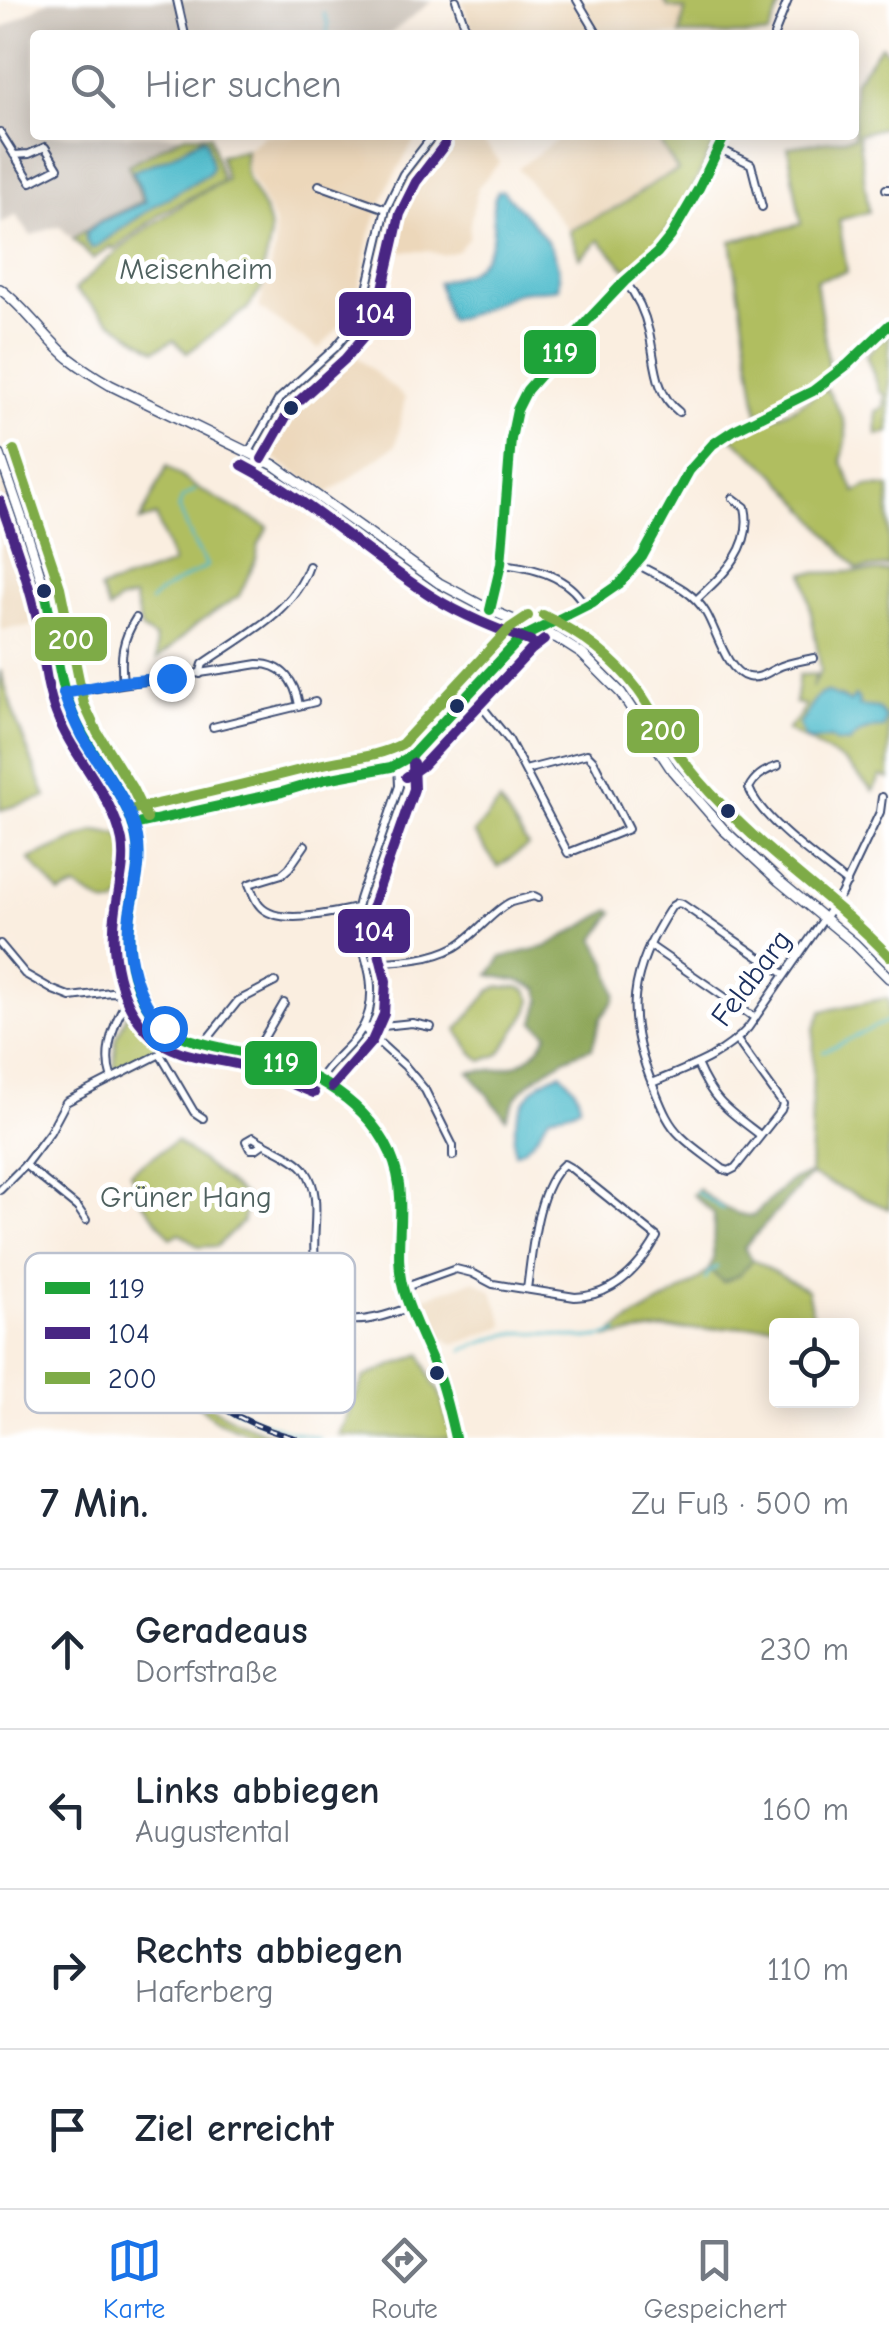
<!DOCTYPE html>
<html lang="de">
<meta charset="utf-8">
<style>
:root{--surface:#fff;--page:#f6f6f7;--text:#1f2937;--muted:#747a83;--line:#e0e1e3;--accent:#1a73e8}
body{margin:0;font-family:"Comic Neue",sans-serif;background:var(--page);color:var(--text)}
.controls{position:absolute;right:30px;bottom:30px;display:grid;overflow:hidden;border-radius:10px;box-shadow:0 5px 25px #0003}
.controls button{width:90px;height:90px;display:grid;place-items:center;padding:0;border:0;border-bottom:2px solid var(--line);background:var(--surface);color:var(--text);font:50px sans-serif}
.stop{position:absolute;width:30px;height:30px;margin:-22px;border:8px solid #1a73e8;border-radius:50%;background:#fff}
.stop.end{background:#1a73e8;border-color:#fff;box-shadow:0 2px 10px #0008}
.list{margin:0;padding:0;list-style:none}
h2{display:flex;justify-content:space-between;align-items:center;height:130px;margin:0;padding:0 40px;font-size:42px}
h2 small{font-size:32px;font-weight:400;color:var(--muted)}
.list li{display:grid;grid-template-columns:65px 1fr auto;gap:30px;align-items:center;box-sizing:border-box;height:160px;padding:0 40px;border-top:2px solid var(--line)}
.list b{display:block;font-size:38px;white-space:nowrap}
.list p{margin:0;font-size:32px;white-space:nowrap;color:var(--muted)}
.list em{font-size:32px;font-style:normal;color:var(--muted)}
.icon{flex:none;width:55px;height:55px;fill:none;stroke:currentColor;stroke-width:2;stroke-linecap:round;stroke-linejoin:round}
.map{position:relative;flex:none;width:889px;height:1438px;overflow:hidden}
.search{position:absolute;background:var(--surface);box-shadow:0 5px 25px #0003;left:30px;right:30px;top:30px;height:110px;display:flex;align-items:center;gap:25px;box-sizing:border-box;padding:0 35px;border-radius:10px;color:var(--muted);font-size:38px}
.sheet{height:770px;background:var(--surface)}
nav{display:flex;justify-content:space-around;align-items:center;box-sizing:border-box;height:140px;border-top:2px solid var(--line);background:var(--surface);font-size:28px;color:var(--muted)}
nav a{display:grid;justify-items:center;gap:5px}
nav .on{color:var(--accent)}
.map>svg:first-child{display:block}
</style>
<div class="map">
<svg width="889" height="1438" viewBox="0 0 889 1438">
<rect width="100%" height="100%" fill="#fff"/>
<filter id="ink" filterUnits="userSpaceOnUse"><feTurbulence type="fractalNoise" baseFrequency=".01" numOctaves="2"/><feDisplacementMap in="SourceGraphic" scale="20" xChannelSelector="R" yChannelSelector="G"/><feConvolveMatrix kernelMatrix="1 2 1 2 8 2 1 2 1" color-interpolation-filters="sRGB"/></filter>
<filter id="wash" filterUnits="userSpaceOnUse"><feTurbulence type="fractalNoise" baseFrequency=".0048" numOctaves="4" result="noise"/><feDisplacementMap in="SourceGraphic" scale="40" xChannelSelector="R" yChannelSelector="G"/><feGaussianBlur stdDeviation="2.25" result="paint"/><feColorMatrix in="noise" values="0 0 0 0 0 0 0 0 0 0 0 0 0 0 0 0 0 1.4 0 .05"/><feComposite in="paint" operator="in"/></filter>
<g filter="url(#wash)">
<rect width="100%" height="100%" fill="#faeee0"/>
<g fill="#ecd7ba">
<polygon points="462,0 664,0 668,7 685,10 680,35 473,35"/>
<polygon points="265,135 417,136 389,185 370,233 358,293 342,324 319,349 259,308 275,250 274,222 248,171 246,150"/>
<polygon points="440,135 478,135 500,162 478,187 470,223 469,237 458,251 442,255 428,251 382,251 399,191 429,147"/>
<polygon points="563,135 655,135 678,171 658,180 620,206 569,231 518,168"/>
<polygon points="344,346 405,398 396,445 327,494 265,452 262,439 286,400"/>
<polygon points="0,476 44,612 47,624 0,630"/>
<polygon points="474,1280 492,1290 505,1326 462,1342 452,1344 444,1338 440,1342 423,1298"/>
</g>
<polygon fill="#cbc2b8" points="49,0 433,0 389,35 35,35 35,135 185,135 129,165 143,201 97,222 73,239 60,227 50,228 31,236 16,215 0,224 0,30"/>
<g fill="#b0be61" stroke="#667660" stroke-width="2.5" fill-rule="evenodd">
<polygon points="664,0 783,0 768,35 680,35 685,10 668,7"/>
<polygon points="881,45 889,55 889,126 858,134 869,212 839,220 847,272 816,280 830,374 813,386 758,414 731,241 801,224 788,147 854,137 854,82"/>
<path d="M185 135H210L222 180 163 212 114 249 111 246 93 259 73 239 97 222 143 201 128 165ZM201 138 209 173 154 206 94 248 86 233 98 223 147 202 134 171 167 158Z"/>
<path d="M655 135H718C700 173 684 213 656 245 648 255 637 262 627 270L599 240 580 258 569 231 620 206 658 180 678 171Z"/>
<path d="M246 150C241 183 256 189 267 217 274 235 267 262 259 279L263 287 247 309 187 353 174 340 155 350 110 321 75 290C120 245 169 209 226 180L220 155Z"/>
<polygon points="889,332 889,432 877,435 876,411 884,408 885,395 880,392 866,355"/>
<path d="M826 388C843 416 853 428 841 460L855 492 867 486 889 487V566L857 569 792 492 771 470 731 437 794 408Z"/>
<polygon points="167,466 194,486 268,527 259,544 256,559 239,596 197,624 157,660 155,638 141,629 134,597 119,601 109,610 100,589 173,564 156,516 140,521"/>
<path d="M889 571V779L881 776 873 791 845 762 787 730 801 715 805 705 795 703 799 675 816 674 812 688 821 670 804 573ZM839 696 858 706 869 728 857 734 849 743 832 738 817 739 799 724Z"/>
<polygon points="0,670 16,720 46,797 0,810"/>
<polygon points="500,802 528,846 498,867 474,833"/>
<polygon points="95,831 118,834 127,846 132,860 129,890 115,905 105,904 75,887 60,894 29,859"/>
<polygon points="499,987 519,987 527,991 532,1000 528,1012 500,1054 482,1061 471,1051 457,1030 491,990"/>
<polygon points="887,998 889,1001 889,1209 810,1175 814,1029 822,1011"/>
<polygon points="134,999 136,999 150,1022 166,1035 167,1042 159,1050 114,1074 116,1039"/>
<polygon points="176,1141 247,1198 243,1222 217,1246 199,1247 180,1233 171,1238 142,1202 130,1172"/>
<path d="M753 1260 807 1290 813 1318 788 1323 712 1329H665L608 1337C638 1309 680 1298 709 1270L723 1282 739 1275Z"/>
<path d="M114 1327C149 1353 179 1386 217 1410 237 1422 259 1430 281 1438H259L215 1420 129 1345 99 1350 97 1347Z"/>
<polygon points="421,1354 433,1383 440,1393 452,1438 381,1438 339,1435 364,1377"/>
</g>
<g fill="#8ca557" stroke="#546a5a" stroke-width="2.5">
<path d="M611 910 614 912 595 940 607 963 616 994 614 1001 601 1018 592 1048C567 1055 540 1072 522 1090 515 1097 511 1109 506 1118L469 1072C508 1068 526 1071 548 1034L534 1022 541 1000 538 989 519 981 489 975 502 957 545 947Z"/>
<path d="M806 1175H810L744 1248 753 1260 739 1275 723 1282 709 1270 713 1260 714 1214 693 1195 698 1189C716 1203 730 1215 753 1216L790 1181Z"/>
</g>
<g fill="#50bccc" stroke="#367695" stroke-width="2.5">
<polygon points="202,138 206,139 212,167 209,173 154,206 94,248 91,248 86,241 86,233 98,223 146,202 133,171 167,158"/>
<path d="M498 191H503C527 218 566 248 558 288 545 291 531 289 517 293 494 301 473 317 449 320L438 283C447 278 459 277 469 272 476 268 481 261 486 254 501 231 486 209 498 191Z"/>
<path d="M826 692 850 702 855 696 859 700 858 706 878 708 886 718 884 728C868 728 859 731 849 743L835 742 831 738 811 741 804 737 799 724C810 714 810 697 826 692Z"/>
<path d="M561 1073C570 1081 579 1093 580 1105 570 1115 561 1111 549 1116 540 1131 532 1147 515 1153 509 1119 527 1083 561 1073Z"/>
</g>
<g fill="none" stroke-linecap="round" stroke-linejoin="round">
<g stroke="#50bccc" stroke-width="2.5">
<polyline points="324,14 328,24 327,35"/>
<path d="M150 602C164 586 189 577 207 566L194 544 179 508 182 498 195 490"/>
<polyline points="823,1052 889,1020"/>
<polyline points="696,1192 723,1209"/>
<polyline points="705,1280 709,1272 717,1267"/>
<path d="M463 1350C480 1344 499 1335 516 1333 550 1329 585 1347 618 1332"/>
<path d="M194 1383C233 1411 271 1429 319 1438"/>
</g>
</g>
</g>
<g filter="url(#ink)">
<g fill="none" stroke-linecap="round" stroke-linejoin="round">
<defs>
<g id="street">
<polyline points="177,0 185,35"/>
<polyline points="456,0 468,35"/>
<polyline points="577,0 598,35"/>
<polyline points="774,35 788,0"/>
<polyline points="0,132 31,182 58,168 45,147 29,154 14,155"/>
<polyline points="718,148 751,164 762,207"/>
<polyline points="319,185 386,209"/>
<polyline points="886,189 889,189"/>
<path d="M625 281C637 296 645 314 649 332 656 361 654 393 679 412"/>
<polyline points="249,452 279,399 335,348 355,324 366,294 386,209 403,174 433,135"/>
<path d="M501 564C532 567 571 576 585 607"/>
<path d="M637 564C662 579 691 587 706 613 717 631 726 672 748 677 762 680 771 669 784 665 793 662 804 660 814 658"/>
<path d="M697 599C724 574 754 547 745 507L733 498"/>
<polyline points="490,610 501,564 511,439 517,410 527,390 588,320 625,281 657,253 671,236 699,188 725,135"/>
<path d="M200 674 203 664C241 637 293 613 309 566"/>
<path d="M123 682C120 656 122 640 136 618"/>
<path d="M66 693C130 681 194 675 258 664 283 664 295 682 299 705"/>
<polyline points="471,693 509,740 568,853 628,829 593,760 587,754 525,770"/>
<polyline points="213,727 315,702"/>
<path d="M778 766C765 770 755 776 749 788 761 820 820 861 847 883"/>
<polyline points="133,825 282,792 326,779 391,767 411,756 521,638 535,628"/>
<path d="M305 845 289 868 282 874 249 884C252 891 255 901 260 906 278 927 334 912 357 908"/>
<polyline points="0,944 25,974 53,990 71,997 111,992 130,994"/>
<polyline points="649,945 755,1018"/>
<path d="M369 963C398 961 429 961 455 947 475 936 493 910 511 902 518 900 527 898 534 896L538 898"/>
<polyline points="363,1028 405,1066 425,1090 453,1146 453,1156"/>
<polyline points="364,1028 412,1023 431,1027"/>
<path d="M737 1040 783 1104 781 1110 735 1168 729 1171 723 1169C709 1158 693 1148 681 1136 667 1123 661 1105 654 1088 623 1016 629 971 672 906L677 903 682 904 784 974"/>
<polyline points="205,1042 238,1001 275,982"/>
<polyline points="255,1053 284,1003"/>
<polyline points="160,1054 194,1112 203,1118"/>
<path d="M697 1064C713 1102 729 1111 760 1135"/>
<path d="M111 1076C102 1049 117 1014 132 993"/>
<path d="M320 1079C335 1053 361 1044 369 1011 378 970 356 947 357 911 357 897 367 880 371 867 381 840 390 813 399 786L398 764"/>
<path d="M652 1083C687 1068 722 1057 748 1028L841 894 880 812 882 797"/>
<path d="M263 1144 256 1149H250L246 1141 253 1137C267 1147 296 1157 305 1170 325 1198 309 1236 316 1267 320 1285 316 1296 331 1309 334 1313 338 1317 342 1318 361 1325 391 1314 410 1307"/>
<polyline points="25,1165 78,1208 86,1220"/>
<polyline points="0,1190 25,1165 50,1132 66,1102 160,1054 176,1035"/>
<path d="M158 1267 160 1274C184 1286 213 1283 238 1277L240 1272 256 1265 313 1260"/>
<path d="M238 1277C250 1302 252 1309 246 1336"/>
<path d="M403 1288 456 1269 472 1273 493 1284 575 1297C613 1296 639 1269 657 1237L571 1168 564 1164C536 1188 532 1254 527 1289"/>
<polyline points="312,1372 338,1318"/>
</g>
<g id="secondary">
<path d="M0 289C27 309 44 337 69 358 82 368 96 377 110 385L274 465 439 583 490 610 557 638 582 654 621 693 672 770 724 830 779 881 854 943 889 978"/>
<path d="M0 455C17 505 36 556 49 607 59 641 58 678 71 711 88 756 128 790 137 839 142 866 132 894 129 922 125 963 139 1014 176 1035 202 1045 231 1046 258 1054 318 1073 387 1110 399 1180 404 1213 395 1246 401 1279 407 1311 425 1341 437 1372 445 1393 450 1416 455 1438"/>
<path d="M536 628C610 601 634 580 670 510 681 487 692 462 711 445 737 424 771 414 800 399 835 380 861 353 889 325"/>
</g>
</defs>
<use href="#street" stroke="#3c4c72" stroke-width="10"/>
<use href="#secondary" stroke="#3c4c72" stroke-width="12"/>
<use href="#street" stroke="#fff" stroke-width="6"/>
<use href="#secondary" stroke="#fff" stroke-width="9"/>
<defs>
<path id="rail" d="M112 1319C172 1372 215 1417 295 1438"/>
</defs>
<use href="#rail" stroke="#1b2f5e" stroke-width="6"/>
<use href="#rail" stroke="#fff" stroke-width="2.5" stroke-dasharray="8" stroke-linecap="butt"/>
<defs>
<g id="bus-1">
<path d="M44 589C55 630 56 675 73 715 90 756 126 790 136 835 142 857 136 881 132 903 125 940 128 981 151 1012 178 1050 240 1046 282 1063 341 1086 398 1129 400 1197 402 1227 395 1258 403 1288 411 1317 426 1344 437 1372 445 1393 450 1416 455 1438"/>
<polyline points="490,610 501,564 511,439 517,410 527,390 588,320 625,281 657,253 671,236 699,188 725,135"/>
<polyline points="133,825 282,792 326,779 391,767 411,756 521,638 593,602 619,584 642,557 689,471 713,444 734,430 813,391 847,365 889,325"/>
</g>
<g id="bus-2">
<polyline points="262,459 291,408 345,359 368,332 381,297 400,214 416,182 445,144"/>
<path d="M242 465C311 501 367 555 433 597 463 616 497 629 531 642"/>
<path d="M0 501C14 541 29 582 38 624 44 654 45 685 56 713 73 758 112 793 122 841 126 863 119 886 116 908 109 952 118 1003 151 1035 177 1060 218 1057 251 1068 272 1074 293 1085 314 1093"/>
<polyline points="406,777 422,766 531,650 544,640"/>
<polyline points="332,1087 372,1041 384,1014 386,981 374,933 372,908 414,789 413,763"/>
</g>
<g id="bus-3">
<polyline points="14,450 60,587 84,704 97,732 132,788 147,819"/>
<path d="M543 615C580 633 613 657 638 690 650 706 659 725 670 742 686 766 704 787 724 807 775 861 838 902 889 956"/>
<path d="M130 810C193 796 256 782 319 765 347 758 376 758 402 744L510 628 528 616"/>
</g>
</defs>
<use href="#bus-1" stroke="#fff" stroke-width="18"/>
<use href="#bus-2" stroke="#fff" stroke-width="18"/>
<use href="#bus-3" stroke="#fff" stroke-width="18"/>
<use href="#bus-1" stroke="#1ea339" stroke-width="10"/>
<use href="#bus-2" stroke="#482683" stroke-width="10"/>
<use href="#bus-3" stroke="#7eab47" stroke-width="10"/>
</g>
</g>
<g fill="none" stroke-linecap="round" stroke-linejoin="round" filter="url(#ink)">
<path stroke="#1a73e8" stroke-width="12" d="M164 1028C136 998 124 956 130 914 134 889 142 863 137 837 129 799 101 769 82 736 75 722 69 708 64 693L123 682 171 678"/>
</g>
<g fill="#1b2f5e" stroke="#fff" stroke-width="4">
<circle cx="291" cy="408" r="9"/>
<circle cx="44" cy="591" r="9"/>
<circle cx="457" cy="706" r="9"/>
<circle cx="728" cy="811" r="9"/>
<circle cx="437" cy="1373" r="9"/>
</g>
<g text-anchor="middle" stroke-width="10" stroke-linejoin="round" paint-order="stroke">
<g font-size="30" fill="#4f615f" stroke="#fff">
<text x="196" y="279">Meisenheim</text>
<text x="186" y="1207">Grüner Hang</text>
</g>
<g font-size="30" fill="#1b2f5e" stroke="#fff">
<text transform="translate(751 978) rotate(-53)" y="10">Feldbarg</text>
</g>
</g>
<rect x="25" y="1253" width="330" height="160" rx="15" fill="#fff" stroke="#bbc1cf" stroke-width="2.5"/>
<rect x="45" y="1282" width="45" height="12" fill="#1ea339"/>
<rect x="45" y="1327" width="45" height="12" fill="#482683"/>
<rect x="45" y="1372" width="45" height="12" fill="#7eab47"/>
<g font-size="28" fill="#1b2f5e">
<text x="108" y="1298">119</text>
<text x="108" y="1343">104</text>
<text x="108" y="1388">200</text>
</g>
<g stroke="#fff" stroke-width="4">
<rect x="337" y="290" width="76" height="48" rx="10" fill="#482683"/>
<rect x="522" y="328" width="76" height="48" rx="10" fill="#1ea339"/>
<rect x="33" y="615" width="76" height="48" rx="10" fill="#7eab47"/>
<rect x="625" y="707" width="76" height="48" rx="10" fill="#7eab47"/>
<rect x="336" y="907" width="76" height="48" rx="10" fill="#482683"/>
<rect x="243" y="1039" width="76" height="48" rx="10" fill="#1ea339"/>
</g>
<g font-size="28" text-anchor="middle" font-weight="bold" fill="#fff">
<text x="375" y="323">104</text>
<text x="560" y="362">119</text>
<text x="71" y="649">200</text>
<text x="663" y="740">200</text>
<text x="374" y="941">104</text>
<text x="281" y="1072">119</text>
</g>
</svg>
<div class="controls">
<button><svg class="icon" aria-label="locate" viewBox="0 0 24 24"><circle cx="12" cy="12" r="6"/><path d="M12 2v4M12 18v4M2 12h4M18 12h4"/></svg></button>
</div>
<div class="stop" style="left:164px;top:1028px"></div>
<div class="stop end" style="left:171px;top:678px"></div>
<div class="search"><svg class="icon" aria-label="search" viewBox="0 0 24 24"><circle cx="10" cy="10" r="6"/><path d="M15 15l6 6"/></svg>Hier suchen</div>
</div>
<section class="sheet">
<h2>7 Min.<small>Zu Fuß · 500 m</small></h2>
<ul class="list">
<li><svg class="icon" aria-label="ahead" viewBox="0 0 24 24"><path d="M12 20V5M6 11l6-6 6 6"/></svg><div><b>Geradeaus</b><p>Dorfstraße</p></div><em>230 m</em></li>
<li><svg class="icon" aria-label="left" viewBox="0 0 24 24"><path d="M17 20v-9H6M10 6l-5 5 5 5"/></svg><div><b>Links abbiegen</b><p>Augustental</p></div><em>160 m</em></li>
<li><svg class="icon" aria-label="right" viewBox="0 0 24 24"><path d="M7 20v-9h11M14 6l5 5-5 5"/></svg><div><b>Rechts abbiegen</b><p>Haferberg</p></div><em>110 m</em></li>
<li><svg class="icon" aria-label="arrive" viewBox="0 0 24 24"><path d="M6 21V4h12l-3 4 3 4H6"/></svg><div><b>Ziel erreicht</b></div></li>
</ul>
</section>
<nav>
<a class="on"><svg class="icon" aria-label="map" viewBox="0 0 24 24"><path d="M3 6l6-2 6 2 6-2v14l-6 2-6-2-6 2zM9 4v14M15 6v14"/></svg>Karte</a>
<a><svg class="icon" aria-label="directions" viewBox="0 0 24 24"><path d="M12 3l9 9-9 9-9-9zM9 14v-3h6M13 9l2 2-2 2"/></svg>Route</a>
<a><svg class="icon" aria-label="saved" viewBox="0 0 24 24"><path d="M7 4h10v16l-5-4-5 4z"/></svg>Gespeichert</a>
</nav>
